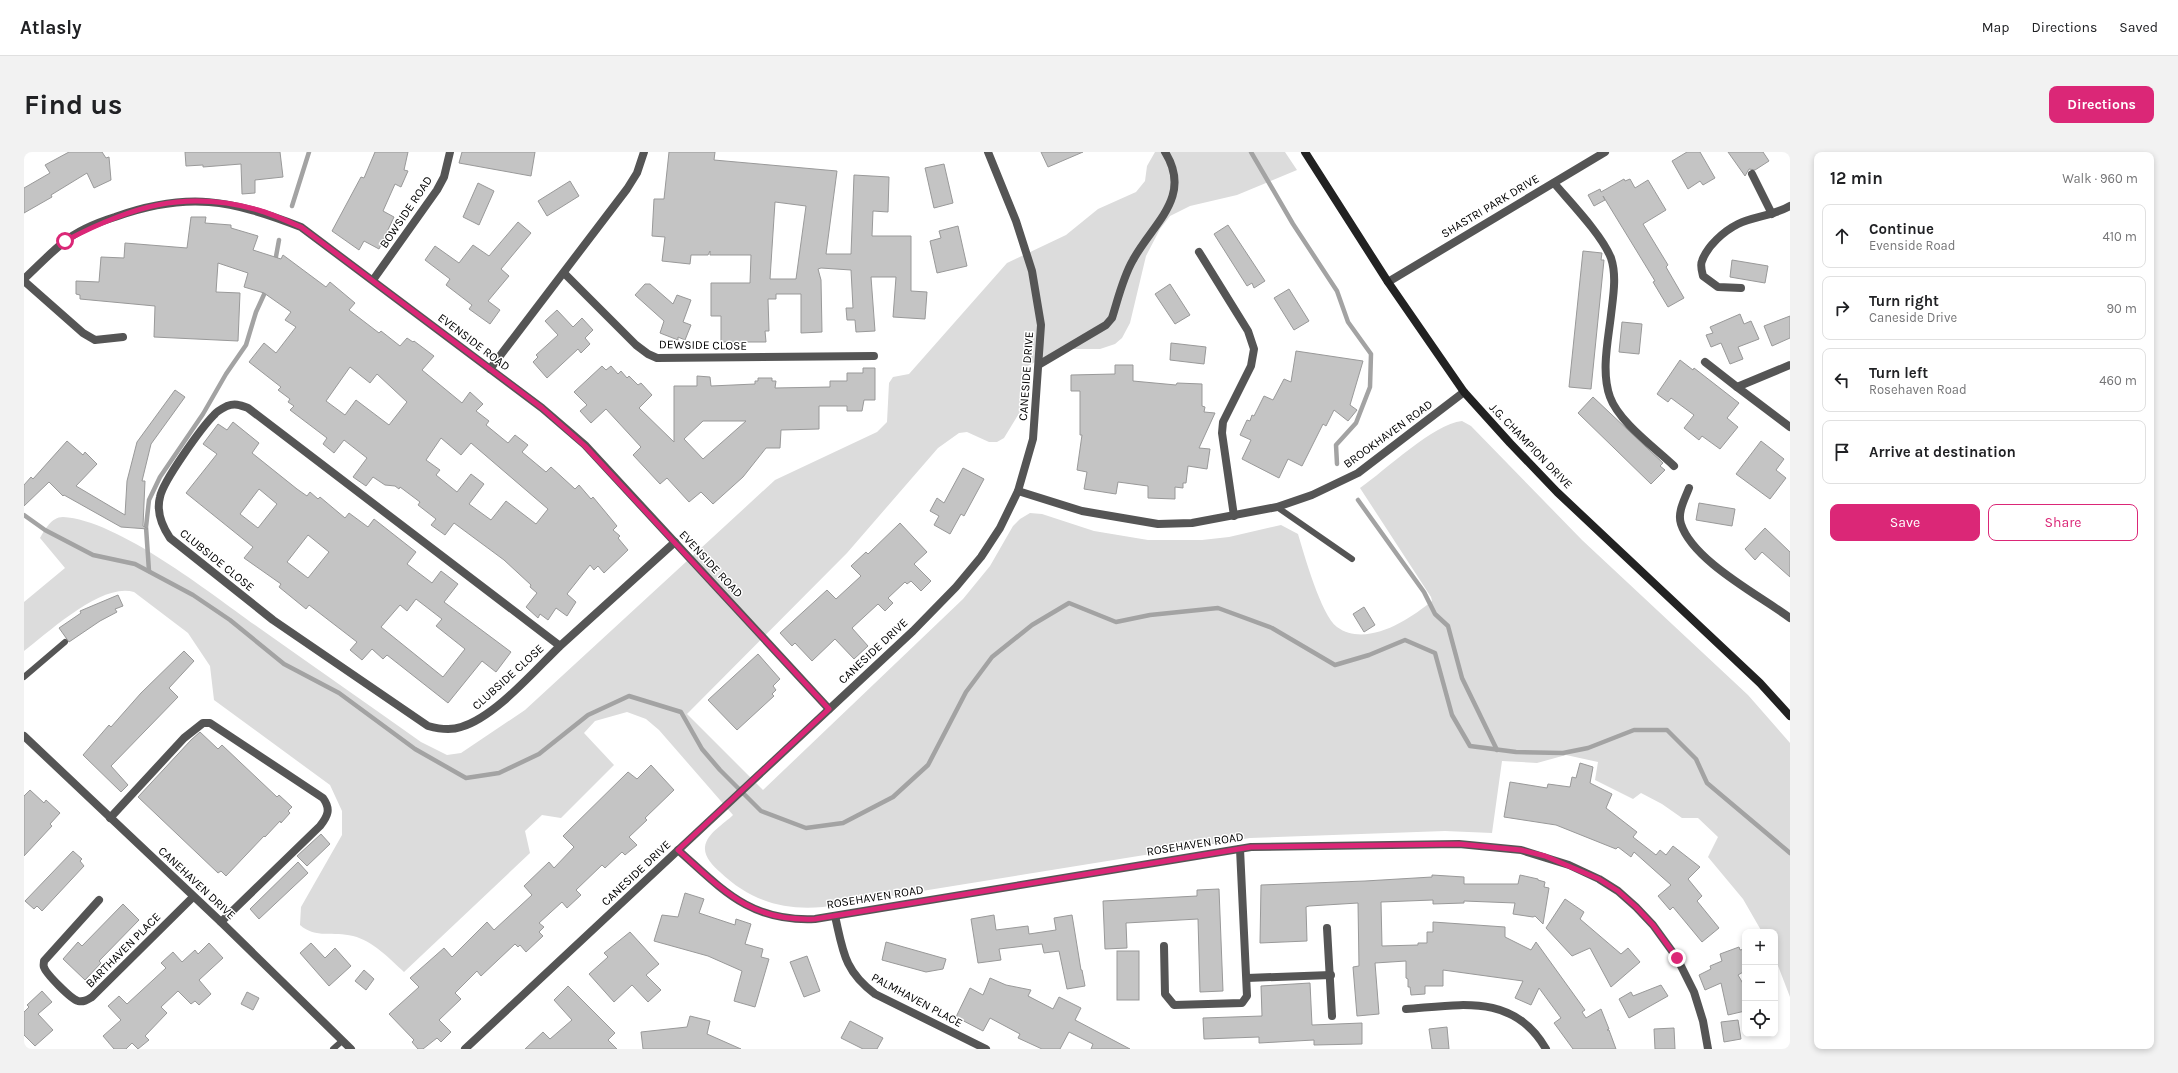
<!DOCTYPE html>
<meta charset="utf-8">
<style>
:root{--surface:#fff;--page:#f2f2f2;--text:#202124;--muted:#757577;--line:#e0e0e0;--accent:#db2777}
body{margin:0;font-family:Karla,sans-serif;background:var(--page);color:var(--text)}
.controls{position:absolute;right:12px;bottom:12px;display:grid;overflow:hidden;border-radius:8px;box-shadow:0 2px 6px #0003}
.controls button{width:36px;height:36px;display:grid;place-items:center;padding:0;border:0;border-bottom:1px solid var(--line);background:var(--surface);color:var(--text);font:20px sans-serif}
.stop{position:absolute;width:12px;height:12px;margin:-9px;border:3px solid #db2777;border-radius:50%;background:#fff}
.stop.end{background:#db2777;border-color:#fff;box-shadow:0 1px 4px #0008}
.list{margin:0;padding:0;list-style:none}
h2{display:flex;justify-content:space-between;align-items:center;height:52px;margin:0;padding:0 16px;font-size:17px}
h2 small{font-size:13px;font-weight:400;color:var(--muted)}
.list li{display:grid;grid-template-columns:26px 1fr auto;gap:12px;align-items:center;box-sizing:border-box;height:64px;margin:0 8px 8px;padding:0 8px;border:1px solid var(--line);border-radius:8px}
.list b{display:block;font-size:15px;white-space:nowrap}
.list p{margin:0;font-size:13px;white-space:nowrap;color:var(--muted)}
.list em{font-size:13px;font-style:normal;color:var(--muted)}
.actions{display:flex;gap:8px;padding:12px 16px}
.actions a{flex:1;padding:9px 0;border:1px solid var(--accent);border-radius:8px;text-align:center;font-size:14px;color:var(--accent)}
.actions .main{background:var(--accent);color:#fff}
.icon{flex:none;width:22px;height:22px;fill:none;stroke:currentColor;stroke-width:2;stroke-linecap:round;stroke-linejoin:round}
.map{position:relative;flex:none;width:1766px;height:897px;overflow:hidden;border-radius:8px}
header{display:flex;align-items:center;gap:24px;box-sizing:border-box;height:56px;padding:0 20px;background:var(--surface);border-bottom:1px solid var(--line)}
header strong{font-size:19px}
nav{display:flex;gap:22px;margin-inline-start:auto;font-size:14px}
.intro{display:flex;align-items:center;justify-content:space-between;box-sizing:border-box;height:96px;padding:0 24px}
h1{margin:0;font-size:28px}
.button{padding:10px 18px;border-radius:8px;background:var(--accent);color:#fff;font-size:14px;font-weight:700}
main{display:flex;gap:24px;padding:0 24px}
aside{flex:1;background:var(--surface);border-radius:8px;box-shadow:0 2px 6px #0003}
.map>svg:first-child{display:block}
</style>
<header>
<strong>Atlasly</strong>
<nav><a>Map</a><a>Directions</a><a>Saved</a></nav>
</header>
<div class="intro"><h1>Find us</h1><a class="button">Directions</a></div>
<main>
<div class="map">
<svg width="1766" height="897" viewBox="0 0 1766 897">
<rect width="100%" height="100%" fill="#fff"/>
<path fill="#dcdcdc" d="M1131 0H1261L1273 18 1213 43 1166 54 1146 64 1136 77 1122 104 1106 171 1098 186 1091 192 1076 197H1035L1000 216 997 258 980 286 973 290H965L943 280 935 281 914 296 823 401 663 562 739 638 939 447 966 414 989 374 996 367 1006 361 1018 362 1070 379 1124 388H1178L1205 385 1257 373 1274 382C1280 402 1297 463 1313 475 1342 496 1385 468 1408 449L1407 445 1336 336C1362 318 1409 272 1438 269L1447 274 1558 388 1724 543 1766 591V845L1751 806V780H1738L1719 747 1684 705 1694 685 1674 666H1658L1638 652 1617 641 1609 647 1571 628 1574 610 1542 603 1513 611 1478 609 1468 681 1421 679 1226 686 799 755C759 759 725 748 696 720 689 714 680 705 681 695 683 681 700 672 709 663L635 578 622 567 603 560 571 569 560 581 590 613 537 666 518 663 501 679 506 701 380 820C365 806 349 789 329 784 309 779 292 787 276 773L277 755 318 683V659L306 633 190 548 186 514 164 481 110 440C78 430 25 480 0 499V450L41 416 16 386C21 378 27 365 39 365 94 368 186 441 231 473 286 512 342 551 397 590L423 603 437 601 501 558 751 328 853 280 863 270 865 231 869 225 885 222 983 111 1042 83 1074 57 1112 40 1121 29 1123 14Z"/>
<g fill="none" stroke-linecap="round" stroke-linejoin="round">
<g stroke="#a3a3a3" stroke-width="4.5">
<polyline points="1227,0 1269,72 1313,139 1324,170 1347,202 1346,235 1332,271 1312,293 1313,312"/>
<polyline points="268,54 285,0"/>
<polyline points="251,110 255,88"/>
<polyline points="1334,348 1400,440 1411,462 1424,474 1438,526 1473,598"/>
<polyline points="0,363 21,378 69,403 111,412 169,443 206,468 260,512 315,541 391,597 442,626 475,621 515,602 564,563 605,544 657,560 678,597 696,618 737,659 782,676 819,671 869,645 904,613 942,540 968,505 1008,473 1045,451 1092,470 1126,463 1194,456 1248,476 1311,513 1345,503 1381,488 1411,501 1428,563 1446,594 1492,600 1539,601 1564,596 1610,578 1643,578 1672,607 1683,631 1766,701"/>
<polyline points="125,419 122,375 125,348 136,325 179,262 202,222 222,193 232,160 243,136"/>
</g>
</g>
<g fill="#c4c4c4" stroke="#999" fill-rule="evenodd">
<polygon points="45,0 78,0 82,6 85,5 87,28 70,36 63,21 27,43 28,45 0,61 0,36 26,21 21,13"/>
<polygon points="161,0 256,0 259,25 231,28 231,41 218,42 217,12 179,15 179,13 162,14"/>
<polygon points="351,0 384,0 380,18 384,19 377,35 371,32 359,59 370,65 355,97 340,89 335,98 308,79 337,25 340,26"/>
<polygon points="438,0 511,0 507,24 435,11"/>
<path d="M645 0H691L690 8 813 19 802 102H827L830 23 865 25 864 60 849 59 848 84H887V139L903 140 901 167 869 165 872 125H847L851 179 832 180 831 168H823L822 156H829L827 118 797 116 794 117 797 128 798 180 777 181V142H752V147H744L745 179H741L742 190H697V164H687V131H726L727 103H686V99L684 103H667L666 112 638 109 641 85 628 84 630 47H640ZM751 50 782 54 772 127H746Z"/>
<polygon points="1017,0 1059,0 1024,15"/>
<polygon points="1663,0 1676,0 1691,26 1679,33 1676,29 1664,37 1648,9"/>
<polygon points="1704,0 1739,0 1745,9 1731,18 1725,17 1721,24"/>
<polygon points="920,12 929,51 910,56 901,16"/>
<polygon points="1600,27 1601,29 1606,27 1611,36 1624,28 1642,58 1619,72 1644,113 1642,115 1660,146 1644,155 1629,130 1631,129 1579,44 1581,48 1570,54 1564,43 1576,37 1577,40"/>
<polygon points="546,29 555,44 523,64 514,49"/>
<polygon points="454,31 470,39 455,73 439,65"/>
<path d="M167 65H182L181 71 207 73V76L234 84 229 98 257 107 259 103 302 135 306 130 331 151 325 158 355 181 357 179 376 194 383 186 389 190 390 189 410 204 398 218 438 251 446 240 459 252 452 259 465 269 462 273 484 291 491 283 504 293 498 300 522 320 527 315 551 337 555 333 567 347 569 345 593 374 589 378 596 384 594 386 604 398 580 421 574 414 570 418 566 413 543 442 552 450 543 464 532 456 524 468 516 462 514 466 502 455 513 441 506 435 507 433 480 408 430 371 421 383 407 373 412 367 394 353 396 350 376 335 375 337 371 334 361 333 349 325 342 334 329 325 343 306 320 288 310 301 299 292 303 286 266 258 270 254 264 250 266 247 254 238 257 235 225 210 240 191 252 201 272 175 261 168 267 160 240 141 220 135 224 121 194 111 192 140 216 141 214 189 130 185 131 154 56 147V143L52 142V129L75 130 77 105 100 106 101 91 163 96ZM326 215 346 231 353 222 383 250 365 273 332 248 321 263 302 249ZM417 286 437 303 447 291 524 357 512 372 482 349 467 368 445 352 460 332 447 322 433 340 412 323 416 318 402 308Z"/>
<polygon points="494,70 507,81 477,117 485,124 464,149 476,158 466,172 445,157 448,153 422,133 426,127 401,108 411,94 435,111 449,93 465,104"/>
<polygon points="1204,73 1241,129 1230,136 1228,131 1223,134 1190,82"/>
<polygon points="934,74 943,114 913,121 906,89 917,86 915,79"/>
<polygon points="1559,99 1578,101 1577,108 1580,108 1567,237 1545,235"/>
<polygon points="1708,108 1744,114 1741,131 1706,125"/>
<polygon points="621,132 626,132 649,152 653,143 667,148 659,170 667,173 661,188 654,185 654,188 636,181 640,169 611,143"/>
<polygon points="1146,132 1166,163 1151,172 1131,142"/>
<polygon points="1265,137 1285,169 1270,178 1250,146"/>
<polygon points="533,158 549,175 558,166 569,178 561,186 566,192 557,201 554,197 523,226 509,210 514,205 512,203 534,183 521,169"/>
<polygon points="1716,162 1720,172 1727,169 1735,187 1714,195 1719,207 1706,212 1697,191 1687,195 1682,183 1689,181 1686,175"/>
<polygon points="1766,164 1766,186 1748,194 1740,174"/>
<polygon points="1598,170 1618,172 1615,202 1595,200"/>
<polygon points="1147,191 1182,195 1180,212 1146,208"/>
<polygon points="1272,199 1339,209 1326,253 1333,258 1324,269 1310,258 1302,274 1299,272 1278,314 1264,307 1255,326 1218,307 1227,288 1216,283 1223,268 1226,269 1228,263 1230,264 1240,244 1249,248 1260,227 1267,230"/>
<polygon points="1656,208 1669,218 1670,216 1715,251 1703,266 1714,275 1696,297 1678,284 1675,288 1660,276 1670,263 1647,246 1644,250 1633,242"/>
<polygon points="1091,213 1109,213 1109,229 1152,233 1153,231 1178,232 1178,254 1181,255 1180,260 1191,261 1175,296 1186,297 1183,317 1164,314 1162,331 1159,331 1159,336 1151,335 1151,347 1124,346 1124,334 1094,330 1092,342 1060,337 1063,320 1053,318 1058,283 1056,283 1056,239 1047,239 1047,223 1091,222"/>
<path d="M578 214 582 218 587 214 594 222 597 219 603 226 605 224 614 233 617 231 628 243 615 256 650 290V234H673V224L686 225 687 234 731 232V229H734V226H748V229H752L751 236 806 235V229H823V221H839V216H851V248H840L838 259H823V254H795V277L757 278 756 296H742L719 325 689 352 677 340 665 350 643 326 636 332 609 303 617 295 582 257 567 271 556 259 563 253 550 240ZM679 269H722L679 307 660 287Z"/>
<polygon points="151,238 161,245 127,292 118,329 121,329 119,374 124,377 97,375 40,343 39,344 25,330 0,354 0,333 7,325 9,327 43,289 59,303 61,300 73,312 52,334 101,363 103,329 113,290"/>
<polygon points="1569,245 1639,311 1636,314 1641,318 1627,332 1554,261"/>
<path d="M209 270 235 291 228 301 273 337 283 344 286 340 294 347 296 345 321 366 325 361 344 375 350 367 392 400 383 412 408 431 417 419 434 432 420 450 487 500 472 520 458 509 424 551 363 503 359 507 348 497 338 508 326 498 333 490 285 453 282 457 255 435 257 432 220 406 229 395 162 341 193 302 179 292 194 272 203 278ZM235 337 253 352 234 376 216 362ZM284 383 305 400 284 426 263 410ZM392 447 418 467 412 474 441 497 419 525 357 475 376 453 383 459Z"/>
<polygon points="1737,289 1760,307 1752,318 1762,326 1746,347 1712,322"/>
<polygon points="939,316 960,327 940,364 937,362 926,382 910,373 915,364 906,359 913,346 920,351"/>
<polygon points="1675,351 1711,357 1708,374 1672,368"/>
<polygon points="876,371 903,400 890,412 907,429 897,439 887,429 883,432 881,430 864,446 869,451 861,459 854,452 828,476 844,494 830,507 811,487 788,509 771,491 768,494 756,481 803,438 812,447 837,424 827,414 842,400 844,402"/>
<polygon points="1741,376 1766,400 1766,425 1738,400 1731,408 1721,397"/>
<polygon points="94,443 99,454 91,457 93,460 76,469 45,490 35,476 57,461 56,459"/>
<polygon points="1340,455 1351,473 1340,480 1329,462"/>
<polygon points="160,499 170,509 145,536 154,545 87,614 104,633 97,640 59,603 85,573 87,575 117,541"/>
<polygon points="734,502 756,527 749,534 752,538 748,542 750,544 713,578 684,548"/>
<polygon points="176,580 194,597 198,593 253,645 255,643 268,655 264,659 266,661 257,671 256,669 241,685 240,684 202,724 197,719 194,721 114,645 167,588"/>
<polygon points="1556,611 1569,615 1566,631 1588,642 1582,656 1613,680 1609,685 1632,703 1636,698 1642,703 1649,694 1676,715 1664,727 1678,744 1673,749 1695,776 1678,790 1649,755 1646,758 1634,744 1647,733 1610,700 1607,705 1594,695 1592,697 1532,673 1480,665 1486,630 1523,636 1524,632 1546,635 1548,625 1552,626"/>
<polygon points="627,613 650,638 621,666 623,668 605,685 613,693 601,703 598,700 581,716 578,713 552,738 557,743 543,756 538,750 515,771 520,775 515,780 519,784 502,800 496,793 494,795 491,792 457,824 453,819 431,841 437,847 415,868 427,880 417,890 413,886 399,897 394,897 388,890 390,888 365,862 395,835 386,826 420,796 428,805 463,770 470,778 508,743 500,734 525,710 530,716 550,695 539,684 604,620 613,627"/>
<polygon points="6,638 20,651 22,648 36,661 26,672 28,674 0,704 0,644"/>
<polygon points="297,682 306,692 283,714 273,704"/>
<polygon points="49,699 58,707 56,709 60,714 18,759 13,754 10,757 1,749"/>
<polygon points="274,710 284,721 235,767 226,757"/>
<polygon points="1408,723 1440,725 1440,732 1494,732 1496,723 1514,727 1514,728 1521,730 1520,735 1525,736 1519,772 1511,764 1509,765 1489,762 1491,751 1440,749 1440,751 1409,752 1409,748 1357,750 1358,794 1394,793 1394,791 1403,791 1403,780 1409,780 1409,770 1481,775 1481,785 1507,798 1512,790 1561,858 1558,860 1562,866 1577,857 1585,877 1583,878 1585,878 1592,897 1549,897 1530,871 1537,866 1515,836 1507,853 1491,846 1499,829 1419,818 1419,834 1401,834 1401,842 1387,843 1386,835 1384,835 1384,827 1382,826 1382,809 1351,811 1355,862 1333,864 1329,815 1335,814 1334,751 1285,754 1282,755 1283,789 1236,791 1237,733 1341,729 1408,725"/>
<polygon points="1195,737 1199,839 1176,840 1174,767 1102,771 1103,796 1081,797 1079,749 1173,744 1173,738"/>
<polygon points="661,741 680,747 675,761 711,773 712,767 727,772 721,792 739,797 737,805 745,807 731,855 710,849 718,819 684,804 630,789 638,763 654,765"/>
<polygon points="1541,747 1560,760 1556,767 1597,802 1604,796 1616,810 1587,835 1566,796 1548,804 1522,776"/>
<polygon points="99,752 115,768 75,809 77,811 61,828 39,807 54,790 58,794"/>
<polygon points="970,763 972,778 1004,774 1005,782 1032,778 1030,766 1048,763 1057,818 1058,818 1061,834 1043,837 1035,799 1020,801 1018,792 975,797 977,808 954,811 947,767"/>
<polygon points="606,780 635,812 622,823 637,838 624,850 608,833 590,850 565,822 584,805 580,801"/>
<polygon points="862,790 922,807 919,817 902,820 858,808"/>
<polygon points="185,791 199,806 175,828 187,842 175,853 171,849 167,852 154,839 137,855 143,861 121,884 125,888 114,897 108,891 102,897 90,897 79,884 97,868 84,854 95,844 103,852 142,816 137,811 149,800 158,810 171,798 174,802"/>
<polygon points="287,791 301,806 311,796 327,814 305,834 276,801"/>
<polygon points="1715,795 1716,798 1721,797 1721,819 1714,823 1721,835 1721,859 1704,863 1697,831 1681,838 1675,823 1687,817 1686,814 1698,809 1696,802"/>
<rect x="1093" y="799" width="22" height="49"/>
<polygon points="783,804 796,839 780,845 766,810"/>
<polygon points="340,818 350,827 342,838 331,829"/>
<polygon points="966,826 982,833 1007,838 1004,844 1029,857 1035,845 1057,856 1051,868 1106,897 1067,897 1069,892 1045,880 1036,897 1018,897 994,886 996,882 966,866 959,879 932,865 946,836 959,843"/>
<polygon points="1286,831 1288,873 1338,871 1338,892 1290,893 1290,888 1235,891 1235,885 1180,887 1179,866 1238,864 1237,834"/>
<polygon points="1637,833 1644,844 1605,866 1595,847 1607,840 1609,844"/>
<polygon points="544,834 591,881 584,888 593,897 501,897 519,880 526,887 548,868 530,848"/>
<polygon points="18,839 28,850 14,862 29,878 11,894 0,883 0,860 5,855 3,853"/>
<polygon points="223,840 235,846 229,858 217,852"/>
<polygon points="666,864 686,869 683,882 717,897 619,897 617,880 663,875"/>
<polygon points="1714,868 1717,887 1700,890 1697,870"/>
<polygon points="826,869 859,886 853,897 839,897 817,886"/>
<polygon points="1423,875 1425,897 1408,897 1405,877"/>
<polygon points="1650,876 1651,897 1631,897 1630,877"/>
</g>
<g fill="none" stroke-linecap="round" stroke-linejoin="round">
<g stroke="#555" stroke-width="6">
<polyline points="1253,355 1328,407"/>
<polyline points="0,525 41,490"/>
<polyline points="309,897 318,889"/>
</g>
<g stroke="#555" stroke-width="8">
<polyline points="1728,22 1748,62"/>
<path d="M1530 31C1546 50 1578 83 1587 106 1593 124 1589 145 1587 163 1584 189 1577 220 1586 245 1595 270 1630 295 1650 314"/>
<polyline points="1175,100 1224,179 1230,197 1227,214 1199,270 1198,281 1210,364"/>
<polyline points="540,121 612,193 624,202 633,206 850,204"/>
<path d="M0 127C13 115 26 101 40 90 53 79 75 70 91 65 164 39 207 48 277 75L518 256 561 293 805 557"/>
<polyline points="349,128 413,38 420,25 426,0"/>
<polyline points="0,129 59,181 71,188 99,185"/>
<polyline points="1364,130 1581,0"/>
<path d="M1717 136 1694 135 1679 124C1678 120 1676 113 1678 109 1683 94 1700 79 1714 72 1730 64 1749 64 1766 54"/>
<polyline points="1681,210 1713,235"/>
<path d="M1016 212 1082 173 1088 166C1094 147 1099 125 1109 108 1129 71 1169 45 1141 0"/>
<polyline points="1766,213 1713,235 1766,275"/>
<polyline points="466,217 603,37 613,21 620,0"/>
<path d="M1665 336C1661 347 1653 360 1657 372 1669 409 1735 443 1766 466"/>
<polyline points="994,339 1058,359 1134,372 1168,371 1253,355 1288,343 1334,321 1440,240"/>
<path d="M536 494C510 519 471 565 437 575 426 579 415 577 404 574L249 468 146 386C138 374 132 360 136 345 139 329 178 275 190 263 193 259 199 256 203 254 211 251 216 253 224 256L536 494 651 390"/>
<path d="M86 666 160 586 179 571H186L299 646C307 657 304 664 296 674L197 770"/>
<path d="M654 698C699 738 726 770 791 767L1227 695 1435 692 1497 698 1545 713 1575 727 1594 739 1612 755 1629 773 1653 806 1670 840 1679 869 1684 897"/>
<path d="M75 748 20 809C20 811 19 814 20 815 22 822 47 847 54 849 60 850 63 848 68 845L169 745"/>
<path d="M811 764C819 799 820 819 851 842L962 897"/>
<polyline points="1303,776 1308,864"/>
<polyline points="1140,794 1141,842 1150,853 1218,851 1223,844 1216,697"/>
<polyline points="1223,826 1307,823"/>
<path d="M1382 857C1437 853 1490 841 1522 897"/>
<polyline points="441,897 889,479 932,435 957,405 976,376 994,339 1009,287 1017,173 1008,119 992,69 964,0"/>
</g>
<polyline stroke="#555" stroke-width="8" points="0,584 197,770 327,897"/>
<polyline stroke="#222" stroke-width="8" points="1281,0 1364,130 1440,240 1486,291 1533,340 1736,531 1766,564"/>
</g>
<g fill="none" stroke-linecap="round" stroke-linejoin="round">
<path stroke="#db2777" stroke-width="5" d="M41 89C106 55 160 37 234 58 248 62 263 69 277 75L518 256 561 294 805 557 654 698C699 738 726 770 791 767L1227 695 1435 692 1497 698 1521 704 1575 727 1594 739 1612 755 1629 773 1653 806"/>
</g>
<g text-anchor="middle" stroke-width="3" stroke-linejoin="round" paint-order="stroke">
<g font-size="12" fill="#000" stroke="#fff">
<text transform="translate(1466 54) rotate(-31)" y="4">SHASTRI PARK DRIVE</text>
<text transform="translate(382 60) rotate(-56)" y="4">BOWSIDE ROAD</text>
<text transform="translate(450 190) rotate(37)" y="4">EVENSIDE ROAD</text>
<text transform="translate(679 193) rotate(1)" y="4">DEWSIDE CLOSE</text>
<text transform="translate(1002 224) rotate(-86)" y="4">CANESIDE DRIVE</text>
<text transform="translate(1364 282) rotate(-36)" y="4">BROOKHAVEN ROAD</text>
<text transform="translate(1507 294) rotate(46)" y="4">J.G. CHAMPION DRIVE</text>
<text transform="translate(193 408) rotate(39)" y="4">CLUBSIDE CLOSE</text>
<text transform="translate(687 412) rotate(47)" y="4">EVENSIDE ROAD</text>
<text transform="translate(849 499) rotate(-43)" y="4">CANESIDE DRIVE</text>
<text transform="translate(484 525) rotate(-42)" y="4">CLUBSIDE CLOSE</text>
<text transform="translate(1171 692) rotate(-9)" y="4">ROSEHAVEN ROAD</text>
<text transform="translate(612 721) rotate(-43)" y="4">CANESIDE DRIVE</text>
<text transform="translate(173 731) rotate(43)" y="4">CANEHAVEN DRIVE</text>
<text transform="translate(851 745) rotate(-9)" y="4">ROSEHAVEN ROAD</text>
<text transform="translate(99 798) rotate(-45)" y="4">BARTHAVEN PLACE</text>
<text transform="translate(893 848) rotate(28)" y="4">PALMHAVEN PLACE</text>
</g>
</g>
</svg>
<div class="controls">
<button>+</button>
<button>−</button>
<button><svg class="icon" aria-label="locate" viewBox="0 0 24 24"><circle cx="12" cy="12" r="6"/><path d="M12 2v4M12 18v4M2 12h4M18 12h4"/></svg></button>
</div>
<div class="stop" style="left:41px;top:89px"></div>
<div class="stop end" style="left:1653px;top:806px"></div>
</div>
<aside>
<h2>12 min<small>Walk · 960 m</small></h2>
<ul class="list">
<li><svg class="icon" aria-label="ahead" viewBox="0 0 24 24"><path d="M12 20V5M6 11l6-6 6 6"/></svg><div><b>Continue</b><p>Evenside Road</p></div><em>410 m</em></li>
<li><svg class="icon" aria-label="right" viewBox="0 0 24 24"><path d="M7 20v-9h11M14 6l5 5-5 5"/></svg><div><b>Turn right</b><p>Caneside Drive</p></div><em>90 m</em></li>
<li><svg class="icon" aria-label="left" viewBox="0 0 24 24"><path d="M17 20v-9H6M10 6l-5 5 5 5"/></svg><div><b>Turn left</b><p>Rosehaven Road</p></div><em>460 m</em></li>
<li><svg class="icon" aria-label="arrive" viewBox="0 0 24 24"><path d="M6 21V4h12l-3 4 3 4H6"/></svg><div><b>Arrive at destination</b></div></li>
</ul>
<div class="actions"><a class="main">Save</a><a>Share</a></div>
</aside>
</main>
